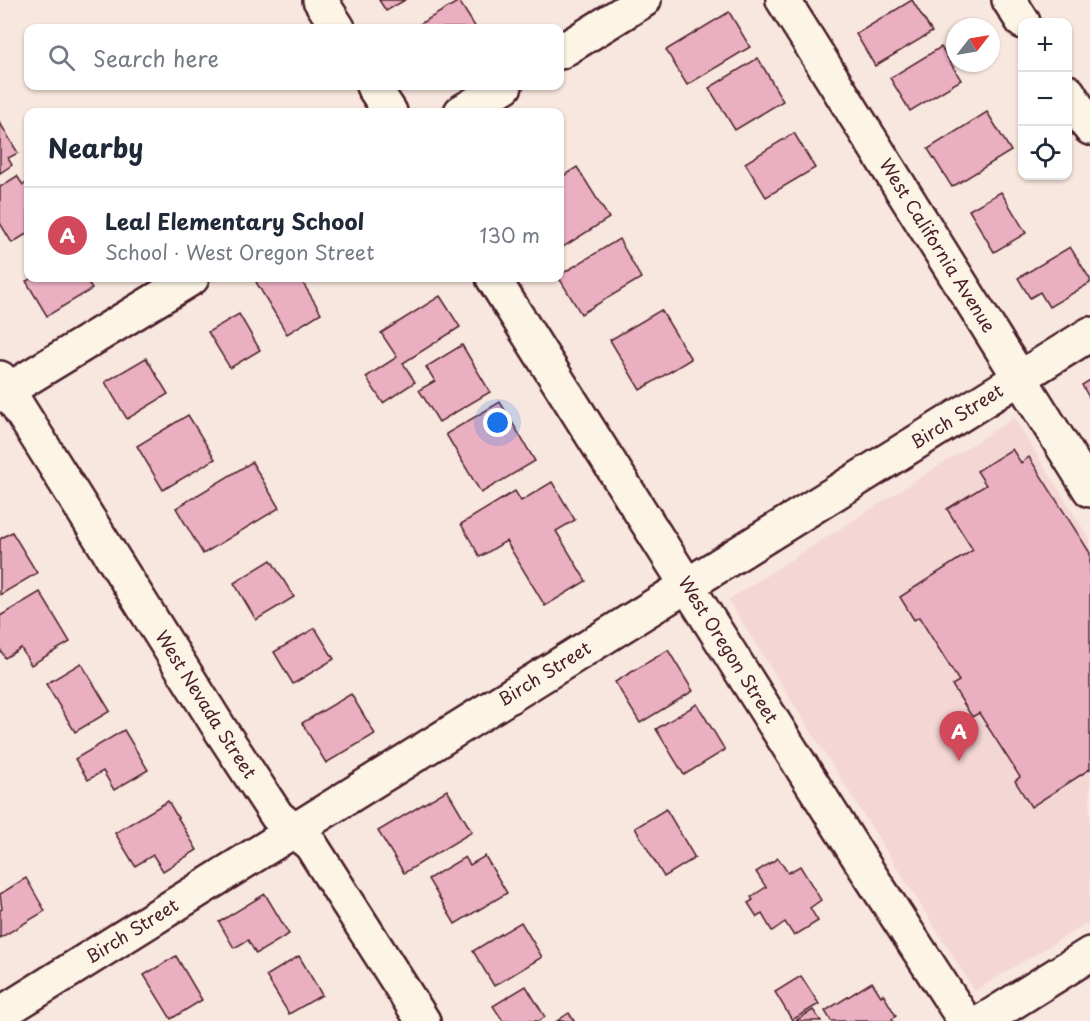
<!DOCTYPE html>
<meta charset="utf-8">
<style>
:root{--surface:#fff;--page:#f2f2f3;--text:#1f2937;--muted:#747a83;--line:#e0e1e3;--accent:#d1495b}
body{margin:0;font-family:"Playpen Sans",sans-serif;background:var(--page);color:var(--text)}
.controls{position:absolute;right:18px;top:18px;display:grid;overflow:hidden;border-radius:12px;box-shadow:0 2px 4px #0004}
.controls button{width:54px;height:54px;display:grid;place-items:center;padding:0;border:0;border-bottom:2px solid var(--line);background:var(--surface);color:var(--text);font:30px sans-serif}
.compass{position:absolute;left:946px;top:18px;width:54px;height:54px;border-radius:50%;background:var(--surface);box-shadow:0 2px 4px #0004;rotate:59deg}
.you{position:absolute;left:498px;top:423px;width:21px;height:21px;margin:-15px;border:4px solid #fff;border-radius:50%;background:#1a73e8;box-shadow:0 0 0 9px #1a73e833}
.badge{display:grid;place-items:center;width:39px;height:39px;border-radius:50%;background:var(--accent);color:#fff;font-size:20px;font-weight:700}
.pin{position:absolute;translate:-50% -50px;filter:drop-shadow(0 2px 3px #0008)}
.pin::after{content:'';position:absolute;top:32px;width:21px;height:18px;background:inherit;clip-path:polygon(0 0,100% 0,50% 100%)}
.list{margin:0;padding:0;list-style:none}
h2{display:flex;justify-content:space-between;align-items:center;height:78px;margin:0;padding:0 24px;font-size:26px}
h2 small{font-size:20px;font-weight:400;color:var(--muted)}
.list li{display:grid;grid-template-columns:39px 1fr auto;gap:18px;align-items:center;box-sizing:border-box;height:96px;padding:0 24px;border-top:2px solid var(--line)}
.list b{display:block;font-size:22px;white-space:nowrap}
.list p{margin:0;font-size:20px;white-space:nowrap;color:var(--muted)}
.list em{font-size:20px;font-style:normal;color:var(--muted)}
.icon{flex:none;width:33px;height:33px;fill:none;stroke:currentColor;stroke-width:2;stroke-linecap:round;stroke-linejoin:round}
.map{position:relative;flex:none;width:1090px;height:1021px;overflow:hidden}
.search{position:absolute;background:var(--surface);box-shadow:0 2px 4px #0004;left:24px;top:24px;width:540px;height:66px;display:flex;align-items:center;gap:15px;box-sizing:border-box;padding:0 21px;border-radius:12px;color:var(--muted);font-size:22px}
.panel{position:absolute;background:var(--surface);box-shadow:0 2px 4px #0004;left:24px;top:108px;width:540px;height:174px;border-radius:12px}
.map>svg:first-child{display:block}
</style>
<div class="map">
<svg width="1090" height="1021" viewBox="0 0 1090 1021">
<rect width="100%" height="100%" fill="#f8e7de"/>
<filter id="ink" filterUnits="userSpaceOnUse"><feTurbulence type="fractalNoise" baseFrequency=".0167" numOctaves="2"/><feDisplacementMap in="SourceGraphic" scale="12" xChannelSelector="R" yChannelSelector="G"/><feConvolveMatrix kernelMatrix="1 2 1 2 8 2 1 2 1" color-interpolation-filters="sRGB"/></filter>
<g filter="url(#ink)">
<polygon fill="#f4d6d5" points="1014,418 1090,540 1090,921 975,991 728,600"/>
<g fill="#eab0c1" stroke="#4a1f2b" stroke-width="1.5">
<polygon points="379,0 405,0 386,11"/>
<polygon points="912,0 932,32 875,66 856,34"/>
<polygon points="459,1 476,28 413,28"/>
<polygon points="729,12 750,47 687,85 666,50"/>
<polygon points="941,47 961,80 910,111 890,78"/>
<polygon points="758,58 783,101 735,130 709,88"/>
<polygon points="987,112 1011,151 952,187 928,149"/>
<polygon points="0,123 18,153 8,158 12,165 0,173"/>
<polygon points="794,133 815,168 766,197 745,163"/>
<polygon points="577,167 609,218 560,249 560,178"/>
<polygon points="17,176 23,185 28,182 28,233 12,243 0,223 0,187"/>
<polygon points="1001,192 1026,233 994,252 969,210"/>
<polygon points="619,239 641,278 581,314 559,278 560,275"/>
<polygon points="1070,247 1090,279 1090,283 1049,307 1040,292 1030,298 1018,278"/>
<polygon points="33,278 85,278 92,289 47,316 26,281"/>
<polygon points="263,278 300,278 321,313 287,334 256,282"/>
<polygon points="440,296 460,327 403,363 415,382 383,403 366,377 397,357 381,333"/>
<polygon points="661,310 691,359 640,390 610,340"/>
<polygon points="239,314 260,350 230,368 208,332"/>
<polygon points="462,345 490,392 439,422 419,390 435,381 426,367"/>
<polygon points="146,358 168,394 127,419 105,382"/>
<polygon points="1090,380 1090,399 1082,385"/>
<polygon points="500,402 535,461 481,493 446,434"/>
<polygon points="188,415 215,459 163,490 137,446"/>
<polygon points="1012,449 1021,463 1029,457 1090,553 1090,769 1031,807 1015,781 1020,777 979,713 972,717 952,685 959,681 919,617 914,620 900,597 973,550 947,509 986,485 977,471"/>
<polygon points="252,462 279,508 203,554 176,508"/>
<polygon points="552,482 575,520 556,531 586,581 545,606 506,541 480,557 461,524 515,491 521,501"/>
<polygon points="12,532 37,573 0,595 0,539"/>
<polygon points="271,560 294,597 256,620 234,583"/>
<polygon points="40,592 70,642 31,665 21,648 5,658 0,649 0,616"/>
<polygon points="315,628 334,659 293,684 274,652"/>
<polygon points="668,650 693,691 640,723 615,682"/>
<polygon points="81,663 110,711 75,732 46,684"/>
<polygon points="351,694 375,734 326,763 302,723"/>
<polygon points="697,704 725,750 684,775 656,729"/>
<polygon points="124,730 148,770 114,790 103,771 88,780 75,759"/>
<polygon points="447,790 472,832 404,873 378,831"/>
<polygon points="168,801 197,850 163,871 153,855 135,866 115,833"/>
<polygon points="666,809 695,858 664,877 635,828"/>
<polygon points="485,856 507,893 455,924 428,879 465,857 470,865"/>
<polygon points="778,858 788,873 800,866 821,900 810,908 818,921 794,936 785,922 772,931 762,914 757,917 748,903 753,900 751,897 766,887 756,872"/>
<polygon points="26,878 45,911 0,938 0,910 2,909 0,894"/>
<polygon points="265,894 289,934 256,954 248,940 234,948 219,922"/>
<polygon points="521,922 542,957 494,986 473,951"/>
<polygon points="176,956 202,1000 171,1019 144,975"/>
<polygon points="299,956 322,995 289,1014 266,976"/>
<polygon points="801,976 819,1004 792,1020 775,992"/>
<polygon points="872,982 881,996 883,994 896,1016 892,1019 893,1021 831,1021 825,1011"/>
<polygon points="526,986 545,1017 539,1021 503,1021 493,1006"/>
<polygon points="813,1010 821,1021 795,1021"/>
<polygon points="569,1013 574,1021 557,1021"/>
</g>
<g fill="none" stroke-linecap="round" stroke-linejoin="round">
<defs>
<g id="minor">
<polyline points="320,0 338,28"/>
<path id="s1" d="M783 0 1090 490"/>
<polyline points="1009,0 1023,22"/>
<polyline points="560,52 644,0"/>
<polyline points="373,86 390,112"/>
<polyline points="1068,92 1090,128"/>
<polyline points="461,112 505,86"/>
<path id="s2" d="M493 278 866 869 965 1021"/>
<path id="s3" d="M0 378 222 732 277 816 311 845 423 1021"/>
<polyline points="0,395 192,278"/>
<path id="s4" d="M0 1014 1090 334"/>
<polyline points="983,1021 1090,954"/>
</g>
</defs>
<use href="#minor" stroke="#4a1f2b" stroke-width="38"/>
<use href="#minor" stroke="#fcf5e5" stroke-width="33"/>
</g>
</g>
<g text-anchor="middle" stroke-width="4.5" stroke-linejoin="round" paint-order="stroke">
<g font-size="18" fill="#4a1f2b" stroke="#fcf5e5">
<text dy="6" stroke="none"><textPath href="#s1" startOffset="290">West California Avenue</textPath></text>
<text dy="6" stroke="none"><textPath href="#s4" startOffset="1128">Birch Street</textPath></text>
<text dy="6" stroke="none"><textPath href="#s2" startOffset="440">West Oregon Street</textPath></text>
<text dy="6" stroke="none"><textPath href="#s4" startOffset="642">Birch Street</textPath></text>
<text dy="6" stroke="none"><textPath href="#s3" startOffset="386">West Nevada Street</textPath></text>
<text dy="6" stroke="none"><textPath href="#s4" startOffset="156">Birch Street</textPath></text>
</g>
</g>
</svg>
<div class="controls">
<button>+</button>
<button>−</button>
<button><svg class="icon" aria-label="locate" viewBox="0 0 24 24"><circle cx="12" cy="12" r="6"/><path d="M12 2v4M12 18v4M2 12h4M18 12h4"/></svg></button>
</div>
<svg class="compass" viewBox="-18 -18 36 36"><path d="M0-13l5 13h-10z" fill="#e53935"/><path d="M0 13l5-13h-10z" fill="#747a83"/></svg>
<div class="you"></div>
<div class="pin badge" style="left:959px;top:761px">A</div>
<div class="search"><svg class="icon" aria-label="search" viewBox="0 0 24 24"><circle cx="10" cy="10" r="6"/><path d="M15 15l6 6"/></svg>Search here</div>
<section class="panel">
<h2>Nearby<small></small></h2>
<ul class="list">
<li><span class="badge">A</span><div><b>Leal Elementary School</b><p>School · West Oregon Street</p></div><em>130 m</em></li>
</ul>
</section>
</div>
